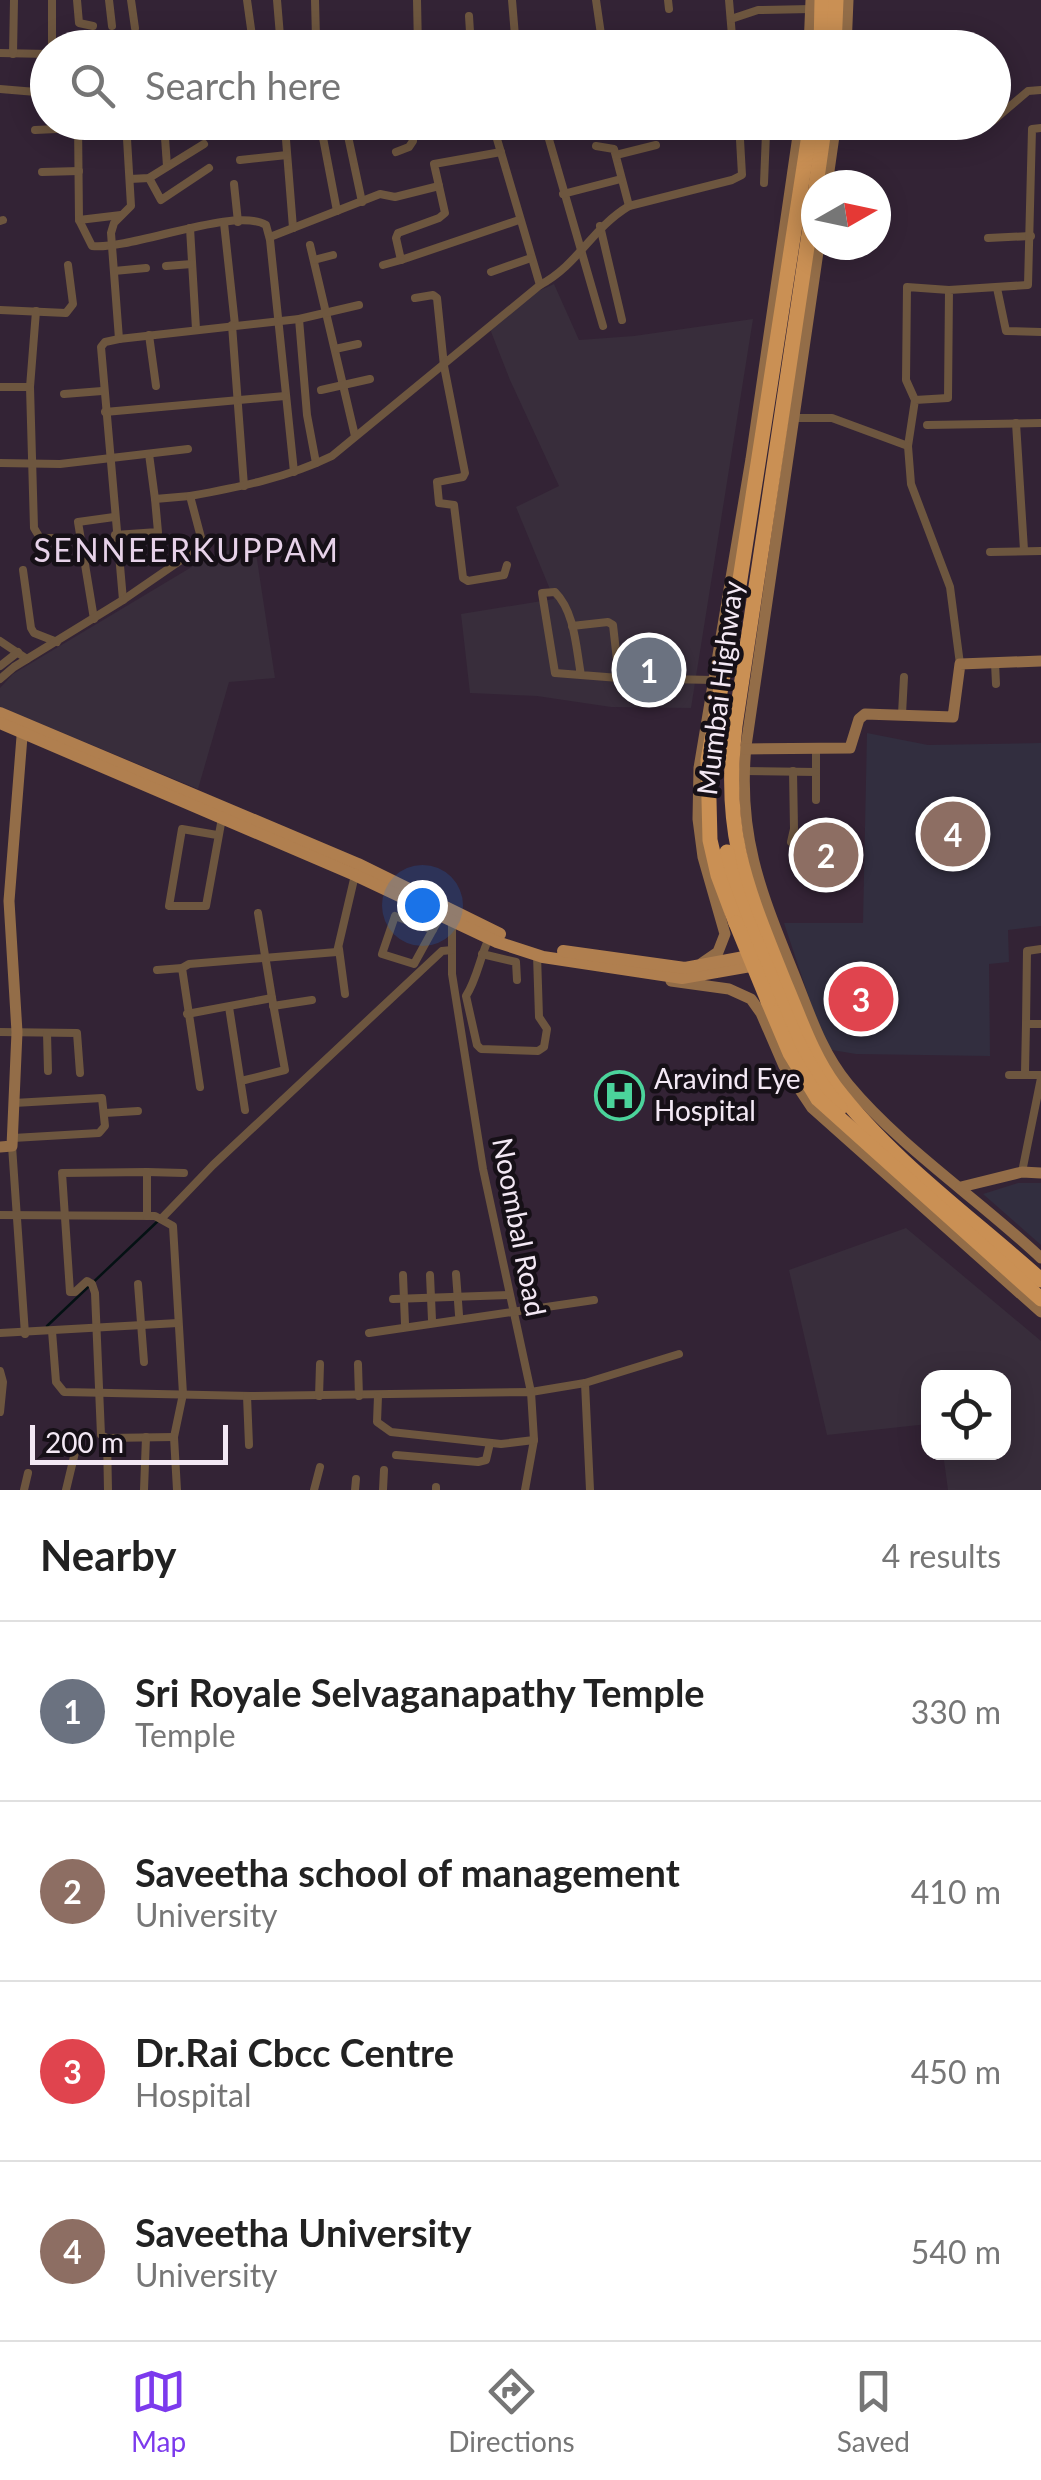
<!DOCTYPE html>
<style>
:root{--surface:#fff;--page:#f2f2f2;--text:#222;--muted:#767676;--line:#e0e0e0;--accent:#7c3aed}
body{margin:0;font-family:Lato,sans-serif;background:var(--page);color:var(--text)}
.controls{position:absolute;right:30px;bottom:30px;display:grid;overflow:hidden;border-radius:20px;box-shadow:0 5px 25px #0003}
.controls button{width:90px;height:90px;display:grid;place-items:center;padding:0;border:0;border-bottom:2px solid var(--line);background:var(--surface);color:var(--text);font:50px sans-serif}
.compass{position:absolute;left:801px;top:170px;width:90px;height:90px;border-radius:50%;background:var(--surface);box-shadow:0 5px 25px #0003;rotate:81deg}
.scale{position:absolute;left:30px;bottom:25px;width:198px;box-sizing:border-box;padding-left:10px;border:5px solid #f3e8f4;border-top:0;font-size:28px;line-height:35px;white-space:nowrap;color:#f3e8f4;-webkit-text-stroke:8px #161017;paint-order:stroke}
.you{position:absolute;left:422px;top:905px;width:35px;height:35px;margin:-25px;border:8px solid #fff;border-radius:50%;background:#1a73e8;box-shadow:0 0 0 15px #1a73e833}
.badge{display:grid;place-items:center;width:65px;height:65px;border-radius:50%;background:var(--accent);color:#fff;font-size:32px;font-weight:700}
.pin{position:absolute;translate:-50% -50%;border:5px solid #fff;box-shadow:0 2px 10px #0006}
.list{margin:0;padding:0;list-style:none}
h2{display:flex;justify-content:space-between;align-items:center;height:130px;margin:0;padding:0 40px;font-size:42px}
h2 small{font-size:32px;font-weight:400;color:var(--muted)}
.list li{display:grid;grid-template-columns:65px 1fr auto;gap:30px;align-items:center;box-sizing:border-box;height:180px;padding:0 40px;border-top:2px solid var(--line)}
.list b{display:block;font-size:38px;white-space:nowrap}
.list p{margin:0;font-size:32px;white-space:nowrap;color:var(--muted)}
.list em{font-size:32px;font-style:normal;color:var(--muted)}
.icon{flex:none;width:55px;height:55px;fill:none;stroke:currentColor;stroke-width:2;stroke-linecap:round;stroke-linejoin:round}
.map{position:relative;flex:none;width:1041px;height:1490px;overflow:hidden}
.search{position:absolute;background:var(--surface);box-shadow:0 5px 25px #0003;left:30px;right:30px;top:30px;height:110px;display:flex;align-items:center;gap:25px;box-sizing:border-box;padding:0 35px;border-radius:55px;color:var(--muted);font-size:38px}
.sheet{height:850px;background:var(--surface)}
nav{display:flex;justify-content:space-around;align-items:center;box-sizing:border-box;height:140px;border-top:2px solid var(--line);background:var(--surface);font-size:28px;color:var(--muted)}
nav a{display:grid;justify-items:center;gap:5px}
nav .on{color:var(--accent)}
.map>svg:first-child{display:block}
</style>
<div class="map">
<svg width="1041" height="1490" viewBox="0 0 1041 1490">
<rect width="100%" height="100%" fill="#332335"/>
<g fill="#382d3b">
<polygon points="554,284 579,340 634,336 753,319 691,708 611,707 537,696 470,693 461,614 554,599 516,507 559,486 510,380 488,324 520,299"/>
<polygon points="254,540 275,678 229,682 198,789 0,707 0,688 13,674 205,559"/>
<polygon points="906,1228 1041,1341 1041,1490 948,1490 943,1453 1004,1452 1004,1378 928,1378 928,1424 827,1435 789,1270"/>
</g>
<g fill="#322e3f">
<polygon points="867,733 928,745 1041,743 1041,926 1008,930 1009,962 989,964 990,1056 856,1054 826,1049 784,923 863,923"/>
<polygon points="1018,1183 1041,1183 1041,1245 983,1194"/>
</g>
<g fill="none" stroke-linecap="round" stroke-linejoin="round">
<polyline stroke="#041113" stroke-width="2.5" points="47,1326 159,1220"/>
<g stroke="#6d563f" stroke-width="8">
<polyline points="52,0 52,48"/>
<polyline points="77,0 79,23 93,26"/>
<polyline points="109,0 112,26"/>
<polyline points="131,0 135,28"/>
<polyline points="247,0 252,36 259,48"/>
<polyline points="277,0 281,48"/>
<polyline points="315,0 316,39"/>
<polyline points="417,0 418,48"/>
<polyline points="512,0 516,48"/>
<polyline points="596,0 603,48"/>
<polyline points="668,0 669,9"/>
<polyline points="729,0 733,48"/>
<polyline points="469,16 471,48"/>
<polyline points="731,19 758,10 811,9"/>
<polyline points="166,39 166,48"/>
<polyline points="211,48 211,42"/>
<polyline points="0,53 48,54"/>
<polyline points="13,54 14,0"/>
<polyline points="0,89 48,93"/>
<polyline points="994,120 1028,91 1041,90"/>
<path d="M78 122 79 220 92 246C132 250 234 206 266 225L270 240 294 472"/>
<polyline points="320,122 337,211"/>
<polyline points="345,122 362,202"/>
<polyline points="492,122 540,285"/>
<polyline points="544,122 603,326"/>
<polyline points="936,122 964,125 985,122"/>
<polyline points="78,125 108,122"/>
<polyline points="285,127 293,228"/>
<polyline points="740,129 766,133 799,131"/>
<polyline points="35,130 78,128"/>
<polyline points="165,138 167,166"/>
<polyline points="596,146 614,149 629,206"/>
<polyline points="396,152 409,147 413,141 413,122"/>
<polyline points="616,155 656,145"/>
<polyline points="240,160 287,155"/>
<polyline points="42,172 79,171"/>
<polyline points="149,178 161,200 209,168"/>
<polyline points="130,179 149,178 204,144"/>
<polyline points="764,183 766,133"/>
<polyline points="234,184 238,222"/>
<polyline points="439,186 445,213 439,218 398,233 396,238 401,260 519,220"/>
<polyline points="563,194 621,179"/>
<polyline points="79,220 121,215"/>
<polyline points="0,221 3,220"/>
<polyline points="224,223 235,325"/>
<polyline points="600,226 622,320"/>
<polyline points="190,228 196,329"/>
<polyline points="270,237 380,194 395,197 439,186 434,164 501,152"/>
<polyline points="988,238 1031,236"/>
<polyline points="310,245 355,436"/>
<polyline points="314,260 333,255"/>
<polyline points="383,265 401,260"/>
<polyline points="166,266 192,264"/>
<polyline points="114,271 146,268"/>
<polyline points="491,272 531,258"/>
<polyline points="997,288 1006,331 1041,332"/>
<polyline points="415,298 433,295 437,298 444,366 465,473 463,477 437,482 439,503 454,505 463,578 468,581 504,575 507,565"/>
<polyline points="0,310 66,313 73,304 68,265"/>
<polyline points="36,311 30,387 34,528 40,538 64,538"/>
<polyline points="299,319 307,415 316,463"/>
<polyline points="232,325 244,486"/>
<polyline points="149,335 156,386"/>
<polyline points="119,339 111,233 114,223 131,206 126,122"/>
<polyline points="335,349 358,344"/>
<polyline points="0,387 30,387"/>
<polyline points="321,390 370,379"/>
<polyline points="64,394 102,391"/>
<polyline points="915,400 906,380 907,287 949,290"/>
<polyline points="105,412 285,396"/>
<polyline points="795,418 832,418 908,446 915,400 948,398 949,290 1028,285 1032,129 1041,128"/>
<polyline points="1016,423 1024,550"/>
<polyline points="927,425 1041,423"/>
<polyline points="908,446 911,484 950,587 960,664"/>
<polyline points="149,454 155,499 190,496"/>
<polyline points="0,463 60,464 188,449"/>
<polyline points="115,535 158,532 155,499"/>
<polyline points="990,552 1041,551"/>
<polyline points="23,570 31,628 34,633 57,642"/>
<polyline points="123,600 101,347 105,342 119,339 299,319 359,305"/>
<polyline points="94,619 78,522 114,517"/>
<polyline points="572,626 608,622 613,625 619,678 713,680"/>
<polyline points="0,641 27,659"/>
<polyline points="995,663 996,684"/>
<polyline points="0,666 18,652"/>
<path d="M581 675C576 648 575 612 555 592L542 593 555 673 619 678"/>
<path d="M0 679 14 667 123 600 203 545 190 496C239 487 287 478 332 456L540 285C579 264 591 229 629 206L732 180 742 175 739 122"/>
<polyline points="902,714 904,677"/>
<polyline points="816,750 816,800"/>
<polyline points="743,771 816,772"/>
<polyline points="217,835 182,829 169,906 206,906 222,818"/>
<polyline points="791,842 794,829 793,771"/>
<polyline points="452,921 452,974 483,1169 531,1392 585,1383 590,1490"/>
<polyline points="433,930 395,916 382,954 414,964 441,915"/>
<path d="M489 938C480 957 477 979 466 996L477 1045 481 1049 538 1051 544 1047 547 1029 539 1017 537 955"/>
<polyline points="339,949 345,994"/>
<polyline points="482,954 516,962 517,980"/>
<polyline points="182,968 189,964 337,952 355,875"/>
<polyline points="157,970 182,968 200,1087"/>
<polyline points="273,1006 312,1000"/>
<polyline points="229,1007 245,1110"/>
<polyline points="187,1014 272,998 258,913"/>
<polyline points="1026,1024 1027,951 1041,949"/>
<polyline points="1041,1024 1026,1024 1025,1072 1025,1075 1041,1075"/>
<polyline points="0,1032 77,1033 80,1073"/>
<polyline points="47,1033 48,1071"/>
<polyline points="1009,1075 1025,1075"/>
<polyline points="241,1081 285,1070 272,998"/>
<polyline points="105,1113 138,1111"/>
<polyline points="13,1138 99,1133 105,1126 102,1098 14,1103"/>
<polyline points="12,1146 25,1334"/>
<polyline points="147,1172 184,1173"/>
<polyline points="1022,1172 1041,1078"/>
<polyline points="0,1215 155,1216 173,1226 183,1394 174,1437 177,1490"/>
<polyline points="147,1216 147,1172 62,1173 70,1292 75,1292 87,1281 92,1284 95,1293 101,1435 107,1438 174,1437"/>
<polyline points="162,1218 213,1165 442,951 452,950"/>
<polyline points="456,1274 459,1315"/>
<polyline points="403,1275 405,1324"/>
<polyline points="430,1275 432,1320"/>
<polyline points="138,1284 144,1362"/>
<polyline points="393,1299 509,1295"/>
<polyline points="52,1331 56,1382 64,1392 251,1396 531,1392 534,1440 525,1490"/>
<polyline points="0,1333 178,1323"/>
<polyline points="369,1333 594,1300"/>
<polyline points="358,1364 359,1396"/>
<polyline points="0,1371 3,1382 0,1412"/>
<polyline points="585,1383 679,1354"/>
<polyline points="247,1396 249,1445"/>
<polyline points="319,1396 320,1364"/>
<polyline points="378,1396 377,1422 391,1432 501,1444 534,1440"/>
<polyline points="107,1438 108,1490"/>
<polyline points="396,1455 478,1462 486,1460 490,1443"/>
<polyline points="436,1487 436,1490"/>
<polyline points="24,1490 28,1473"/>
<polyline points="66,1490 77,1444"/>
<polyline points="144,1490 146,1437"/>
<polyline points="314,1490 320,1467"/>
<polyline points="355,1490 356,1479"/>
<polyline points="383,1490 384,1470"/>
</g>
<g stroke="#936d48" stroke-width="11">
<polyline points="809,48 811,0"/>
<polyline points="846,48 848,0"/>
<polyline points="827,185 836,122"/>
<path d="M819 245 746 746C737 840 763 897 797 982 811 1018 823 1054 848 1084 900 1147 981 1201 1041 1258"/>
<polyline points="745,749 850,748 859,719 865,714 953,717 960,664 1041,661"/>
<polyline points="702,963 718,952 725,934 703,857 698,819 699,768 751,459 800,122"/>
<polyline points="671,981 729,989 751,999 761,1013 784,1066 812,1108 1041,1312"/>
<polyline points="0,1147 12,1146 17,1032 9,901 23,724"/>
<polyline points="961,1187 1022,1172 1041,1173"/>
</g>
<g stroke="#b07f4f" stroke-width="12">
<polyline points="0,713 358,864 500,934"/>
<polyline points="0,723 355,875 497,942 543,957 682,978 762,964"/>
<polyline points="563,951 685,968 755,955"/>
</g>
<g stroke="#ca9054" stroke-width="15">
<polyline points="821,48 822,0"/>
<polyline points="834,48 836,0"/>
<polyline points="816,185 825,122"/>
<path d="M816 187 735 726C722 835 746 886 785 984 800 1019 812 1056 835 1087 892 1161 972 1218 1041 1280"/>
<path d="M727 852C733 891 750 927 765 963 786 1015 803 1066 840 1108"/>
<polyline points="736,923 718,875 710,840 708,760 739,586 811,122"/>
<polyline points="768,1001 790,1053 818,1099 1041,1299"/>
</g>
<polyline stroke="#ca9054" stroke-width="15" points="736,923 768,1001"/>
</g>
<defs>
<symbol id="hospital-ring" viewBox="-11 -11 22 22"><circle r="9.5" fill="#161017" stroke="#4bd49b" stroke-width="1.5"/><path d="M-5-5h3v3.5h4V-5h3V5h-3V1.5h-4V5h-3Z" fill="#4bd49b"/></symbol>
</defs>
<g fill-rule="evenodd">
<use href="#hospital-ring" x="592" y="1068" width="55" height="55"/>
</g>
<g text-anchor="middle" stroke-width="9" stroke-linejoin="round" paint-order="stroke">
<g font-size="28" fill="#f3e8f4" stroke="#161017">
<text transform="translate(720 688) rotate(-83)" y="10">Mumbai Highway</text>
<text transform="translate(519 1227) rotate(79)" y="10">Noombal Road</text>
</g>
<g font-size="28" fill="#f3e8f4" stroke="#161017" text-anchor="start">
<text x="654" y="1089">Aravind Eye<tspan x="654" dy="32">Hospital</tspan></text>
</g>
<g font-size="32" letter-spacing="2.5" fill="#e7d2e9" stroke="#161017">
<text x="187" y="562">SENNEERKUPPAM</text>
</g>
</g>
</svg>
<div class="controls">
<button><svg class="icon" aria-label="locate" viewBox="0 0 24 24"><circle cx="12" cy="12" r="6"/><path d="M12 2v4M12 18v4M2 12h4M18 12h4"/></svg></button>
</div>
<svg class="compass" viewBox="-18 -18 36 36"><path d="M0-13l5 13h-10z" fill="#e53935"/><path d="M0 13l5-13h-10z" fill="#767676"/></svg>
<div class="scale">200 m</div>
<div class="you"></div>
<div class="pin badge" style="left:649px;top:670px;background:#6b7280">1</div>
<div class="pin badge" style="left:826px;top:855px;background:#8d6e63">2</div>
<div class="pin badge" style="left:861px;top:999px;background:#e0444e">3</div>
<div class="pin badge" style="left:953px;top:834px;background:#8d6e63">4</div>
<div class="search"><svg class="icon" aria-label="search" viewBox="0 0 24 24"><circle cx="10" cy="10" r="6"/><path d="M15 15l6 6"/></svg>Search here</div>
</div>
<section class="sheet">
<h2>Nearby<small>4 results</small></h2>
<ul class="list">
<li><span class="badge" style="background:#6b7280">1</span><div><b>Sri Royale Selvaganapathy Temple</b><p>Temple</p></div><em>330 m</em></li>
<li><span class="badge" style="background:#8d6e63">2</span><div><b>Saveetha school of management</b><p>University</p></div><em>410 m</em></li>
<li><span class="badge" style="background:#e0444e">3</span><div><b>Dr.Rai Cbcc Centre</b><p>Hospital</p></div><em>450 m</em></li>
<li><span class="badge" style="background:#8d6e63">4</span><div><b>Saveetha University</b><p>University</p></div><em>540 m</em></li>
</ul>
</section>
<nav>
<a class="on"><svg class="icon" aria-label="map" viewBox="0 0 24 24"><path d="M3 6l6-2 6 2 6-2v14l-6 2-6-2-6 2zM9 4v14M15 6v14"/></svg>Map</a>
<a><svg class="icon" aria-label="directions" viewBox="0 0 24 24"><path d="M12 3l9 9-9 9-9-9zM9 14v-3h6M13 9l2 2-2 2"/></svg>Directions</a>
<a><svg class="icon" aria-label="saved" viewBox="0 0 24 24"><path d="M7 4h10v16l-5-4-5 4z"/></svg>Saved</a>
</nav>
